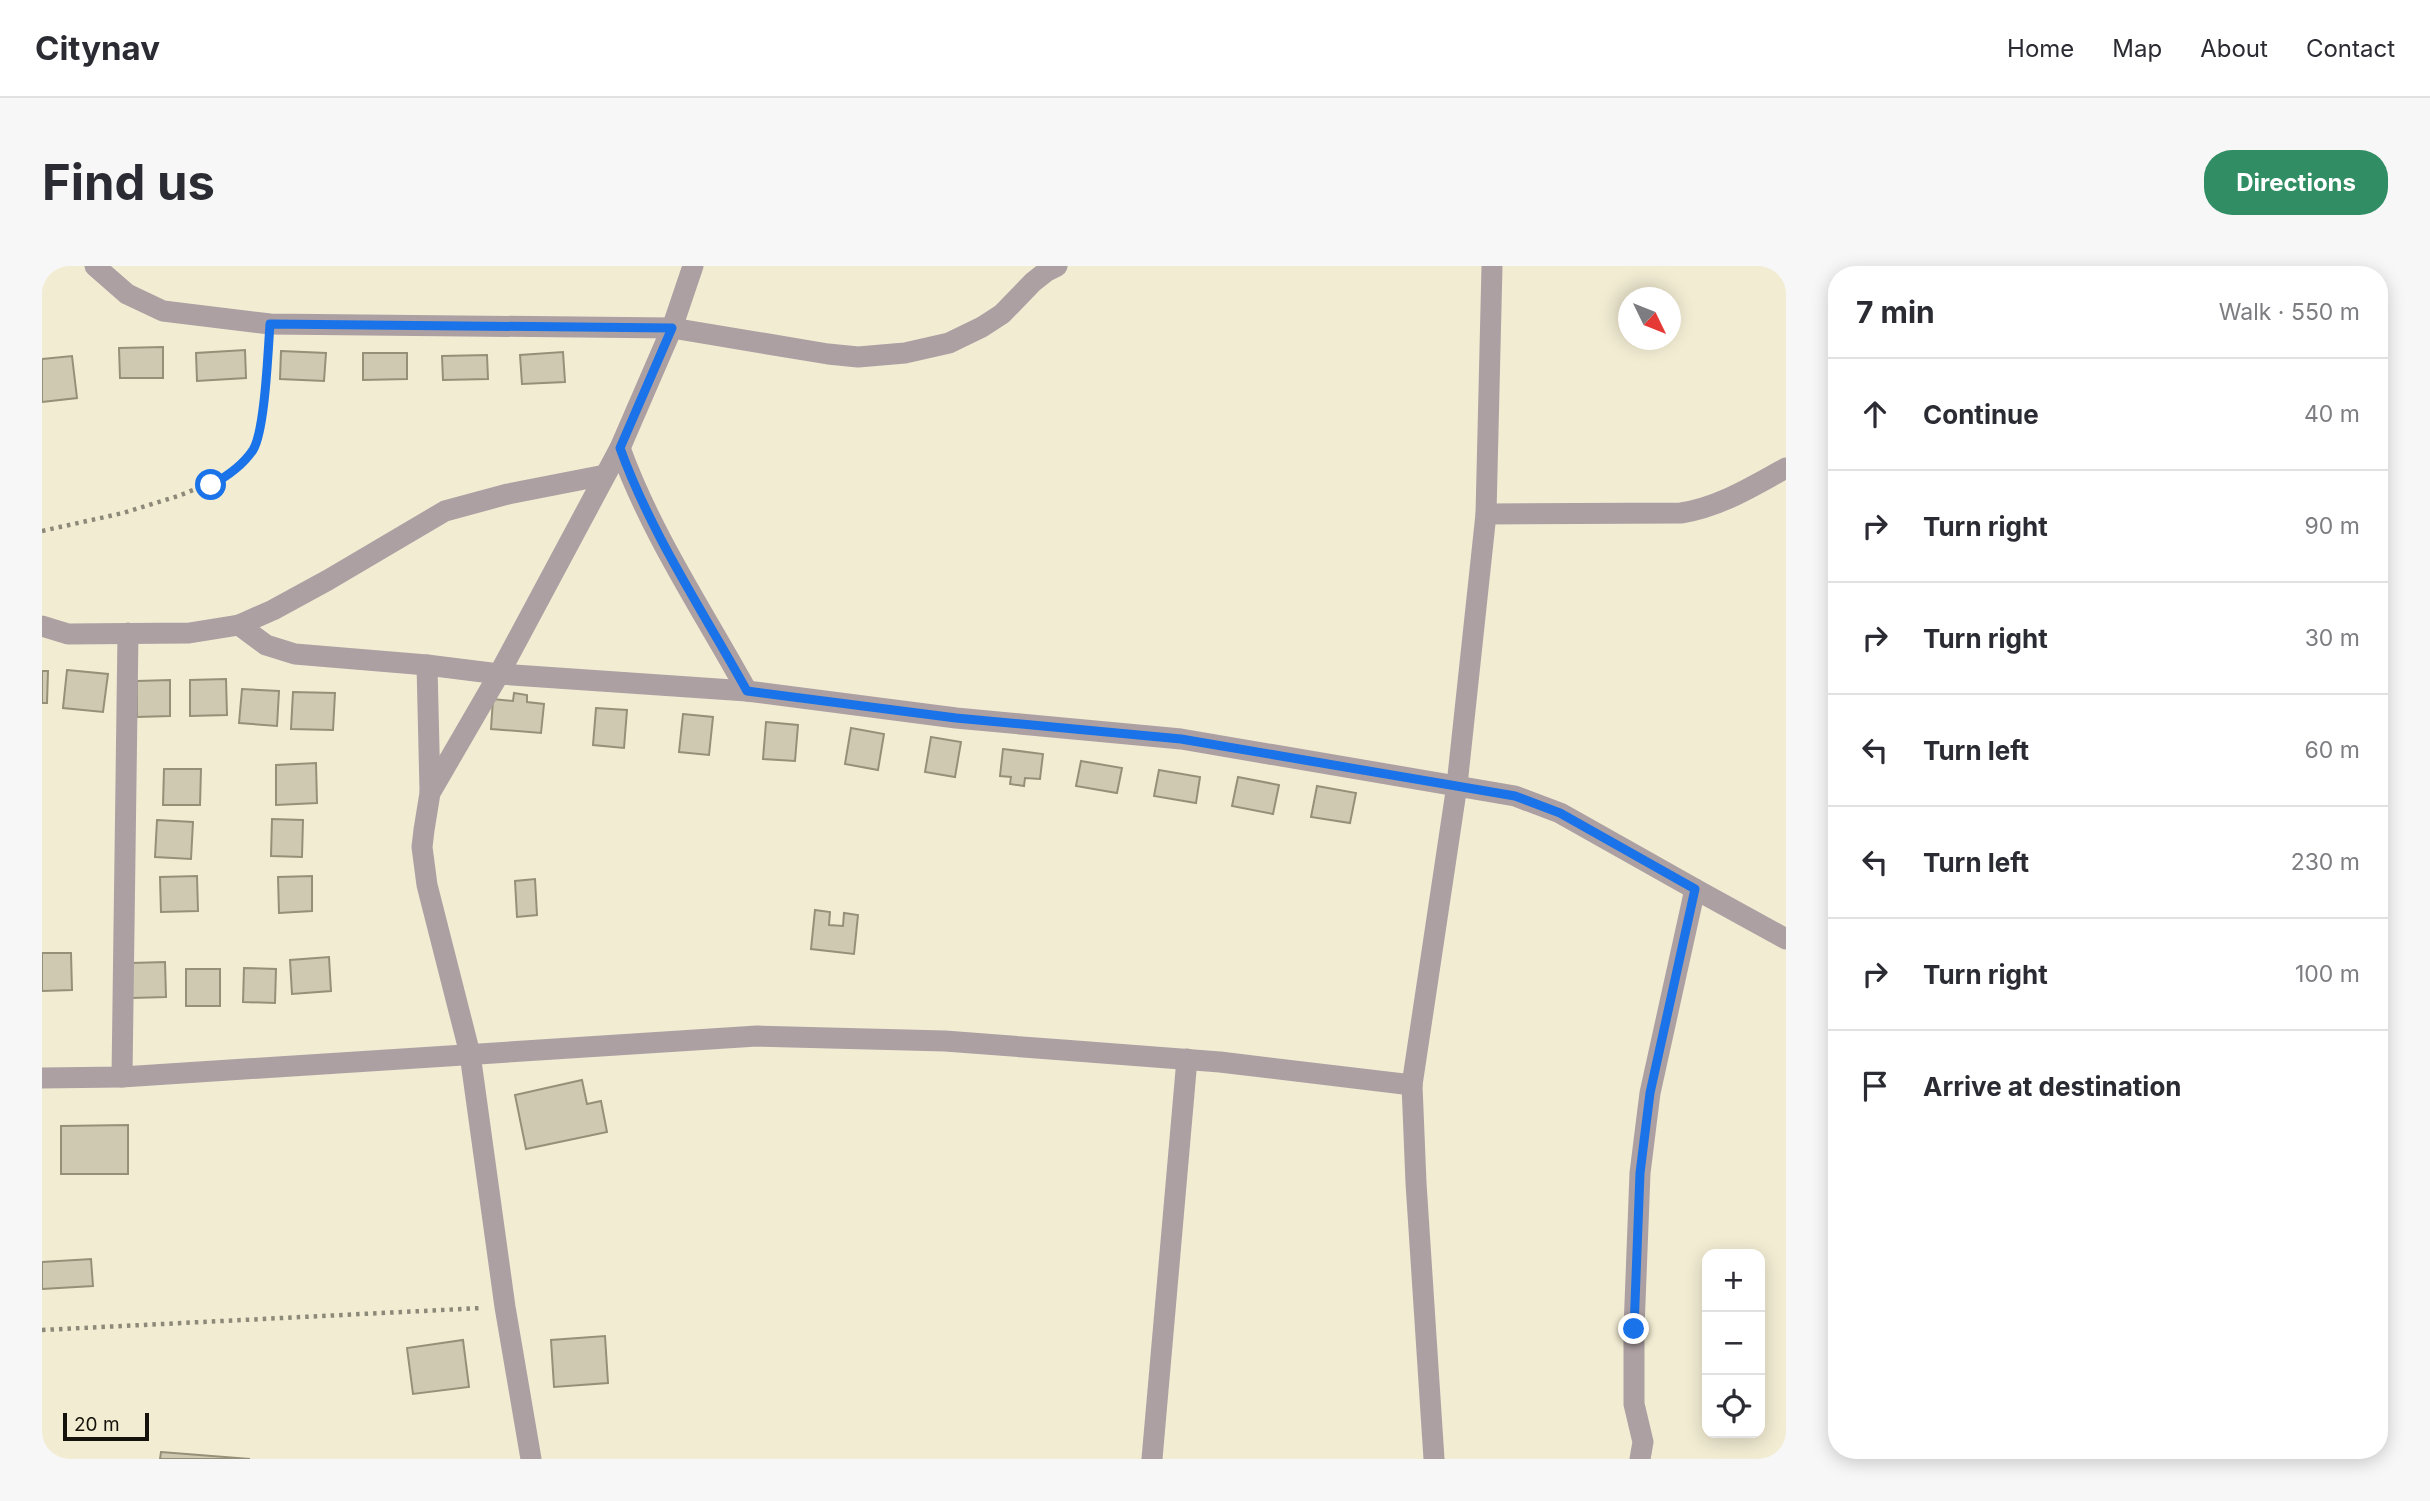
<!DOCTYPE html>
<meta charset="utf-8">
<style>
:root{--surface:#fff;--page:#f7f7f7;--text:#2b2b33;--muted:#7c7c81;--line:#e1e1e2;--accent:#318d64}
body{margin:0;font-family:Inter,sans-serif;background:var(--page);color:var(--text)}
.controls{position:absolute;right:21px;bottom:21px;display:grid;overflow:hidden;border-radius:14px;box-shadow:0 4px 18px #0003}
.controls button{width:63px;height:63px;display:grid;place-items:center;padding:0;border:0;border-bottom:2px solid var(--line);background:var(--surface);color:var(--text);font:35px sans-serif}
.compass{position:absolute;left:1576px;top:21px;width:63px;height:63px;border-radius:50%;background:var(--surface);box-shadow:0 4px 18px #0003;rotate:133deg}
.scale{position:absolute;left:21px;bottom:18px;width:86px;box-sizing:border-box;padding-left:7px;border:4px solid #14120a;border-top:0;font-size:19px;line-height:24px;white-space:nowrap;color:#14120a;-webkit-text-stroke:5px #f2ecd3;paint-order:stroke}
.stop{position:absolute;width:21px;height:21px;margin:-16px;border:5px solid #1a73e8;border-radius:50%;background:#fff}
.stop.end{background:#1a73e8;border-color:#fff;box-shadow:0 2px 7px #0008}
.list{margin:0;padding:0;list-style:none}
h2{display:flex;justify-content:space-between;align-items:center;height:91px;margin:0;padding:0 28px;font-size:30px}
h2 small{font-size:23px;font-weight:400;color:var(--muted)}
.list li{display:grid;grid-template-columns:46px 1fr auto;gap:21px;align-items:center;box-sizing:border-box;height:112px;padding:0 28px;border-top:2px solid var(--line)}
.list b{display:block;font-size:26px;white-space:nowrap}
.list em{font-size:23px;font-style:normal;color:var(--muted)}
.icon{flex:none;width:38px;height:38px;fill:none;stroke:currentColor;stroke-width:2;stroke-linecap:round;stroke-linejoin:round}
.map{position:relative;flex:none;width:1744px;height:1193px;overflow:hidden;border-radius:28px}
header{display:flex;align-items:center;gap:42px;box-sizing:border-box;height:98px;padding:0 35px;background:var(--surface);border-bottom:2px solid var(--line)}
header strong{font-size:33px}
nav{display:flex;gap:38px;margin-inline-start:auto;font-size:24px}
.intro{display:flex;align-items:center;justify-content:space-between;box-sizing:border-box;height:168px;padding:0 42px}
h1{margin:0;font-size:49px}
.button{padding:18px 32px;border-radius:28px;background:var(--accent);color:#fff;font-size:24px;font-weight:700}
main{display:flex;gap:42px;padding:0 42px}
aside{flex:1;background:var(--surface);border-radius:28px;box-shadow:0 4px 18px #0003}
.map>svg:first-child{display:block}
</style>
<header>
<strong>Citynav</strong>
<nav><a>Home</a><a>Map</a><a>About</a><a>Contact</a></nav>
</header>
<div class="intro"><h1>Find us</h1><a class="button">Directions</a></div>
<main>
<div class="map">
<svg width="1744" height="1193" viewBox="0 0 1744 1193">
<rect width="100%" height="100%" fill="#f2ecd3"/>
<g fill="#d0c9b1" stroke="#969079" stroke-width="2">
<polygon points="121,81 121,112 78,112 77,82"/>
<polygon points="203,84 204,112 155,115 154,87"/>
<polygon points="239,85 284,87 282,115 238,113"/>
<polygon points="521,86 523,116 480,118 478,89"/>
<polygon points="321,87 365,87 365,113 321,114"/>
<polygon points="445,89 446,113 401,114 400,90"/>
<polygon points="30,90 35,132 0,136 0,93"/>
<polygon points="25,404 66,408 61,446 21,442"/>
<polygon points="0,405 6,405 5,437 0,437"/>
<polygon points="184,413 185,449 148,450 148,414"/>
<polygon points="128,414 128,450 95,451 95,415"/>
<polygon points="200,423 237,425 235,460 197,457"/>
<polygon points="251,426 293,427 291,464 249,463"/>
<polygon points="472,427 485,429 485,436 502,438 499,467 449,463 451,433 471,435"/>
<polygon points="554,442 585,444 582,482 551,479"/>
<polygon points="641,448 671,451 667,489 637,486"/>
<polygon points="724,456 756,459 753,495 721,493"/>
<polygon points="809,462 842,468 836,504 803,498"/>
<polygon points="889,471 919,476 913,511 883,506"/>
<polygon points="961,483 1001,488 998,513 983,512 982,520 968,518 969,511 958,510"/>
<polygon points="1039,495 1080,502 1075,527 1034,520"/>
<polygon points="274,497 275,537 234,539 234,499"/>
<polygon points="122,503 159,503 158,539 121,539"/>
<polygon points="1117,504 1158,511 1154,537 1112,530"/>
<polygon points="1196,511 1237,519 1231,548 1190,540"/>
<polygon points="1275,520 1314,527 1308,557 1269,551"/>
<polygon points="230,553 261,554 260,591 229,590"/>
<polygon points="115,554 151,556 149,593 113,591"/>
<polygon points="155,610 156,645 119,646 118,611"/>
<polygon points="270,610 270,645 237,647 236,611"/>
<polygon points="493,613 495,649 475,651 473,615"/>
<polygon points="773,644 788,646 787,659 801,660 802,647 816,649 812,688 769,683"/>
<polygon points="0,687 29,687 30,724 0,725"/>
<polygon points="287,691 289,725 250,728 248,694"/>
<polygon points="123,696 124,731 90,732 89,697"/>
<polygon points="202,702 234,703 233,737 201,736"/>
<rect x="144" y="703" width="34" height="37"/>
<polygon points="540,814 545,838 559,835 565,866 484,883 473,829"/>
<polygon points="86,859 86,908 19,908 19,860"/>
<polygon points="49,993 51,1020 0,1023 0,996"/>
<polygon points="563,1070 566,1117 512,1121 509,1074"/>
<polygon points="421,1074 427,1121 371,1128 365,1082"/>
<polygon points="119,1186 208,1193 118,1193"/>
</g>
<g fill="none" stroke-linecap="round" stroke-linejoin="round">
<g stroke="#8d8978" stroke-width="4.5" stroke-dasharray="3.5 5" stroke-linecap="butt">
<polyline points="0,265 81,247 136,230 182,212 212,183 218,165 226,81"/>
<polyline points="0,1064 440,1042"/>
</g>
<g stroke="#ada0a3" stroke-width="21">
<polyline points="53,0 85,28 121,45 228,58 630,62 786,88 816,91 863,87 907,77 940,61 960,48 991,16 1005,5 1015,0"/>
<path d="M578 182C609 268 661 345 705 425L914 452 1139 473 1473 530 1518 547 1653 623"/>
<path d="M1444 248 1639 247C1678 241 1711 220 1744 202"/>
<polyline points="197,359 224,379 253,388 385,399 457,408 705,425"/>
<polyline points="0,360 26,368 147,367 197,359 231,344 286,314 403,245 466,228 563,209"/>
<polyline points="385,399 388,525"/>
<polyline points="80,811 86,367"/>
<polyline points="0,812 80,811 715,770 903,775 1021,784 1178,796 1370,819 1374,917 1392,1193"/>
<polyline points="1370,819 1415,519 1444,248 1450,0"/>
<polyline points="489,1193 463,1041 428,788 385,619 380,581 382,564 388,527 457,408 578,182 630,62 651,0"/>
<polyline points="1110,1193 1145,793"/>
<polyline points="1598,1193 1601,1176 1592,1138 1592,1063 1598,907 1608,827 1653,623 1744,673"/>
</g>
</g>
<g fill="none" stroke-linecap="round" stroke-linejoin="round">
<path stroke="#1a73e8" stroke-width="9" d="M169 219C184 211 201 199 211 184 223 165 226 84 228 58L630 62 578 182C609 268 661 345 705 425L914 452 1139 473 1473 530 1518 547 1653 623 1608 827 1598 907 1592 1063"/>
</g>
</svg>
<div class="controls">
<button>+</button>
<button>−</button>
<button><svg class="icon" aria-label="locate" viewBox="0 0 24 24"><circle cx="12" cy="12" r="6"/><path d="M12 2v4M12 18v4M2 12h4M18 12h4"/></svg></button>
</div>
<svg class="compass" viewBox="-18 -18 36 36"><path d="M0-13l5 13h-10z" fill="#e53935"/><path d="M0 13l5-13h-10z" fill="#7c7c81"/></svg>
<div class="scale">20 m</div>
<div class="stop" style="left:169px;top:219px"></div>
<div class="stop end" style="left:1592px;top:1063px"></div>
</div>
<aside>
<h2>7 min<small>Walk · 550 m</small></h2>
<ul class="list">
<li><svg class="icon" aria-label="ahead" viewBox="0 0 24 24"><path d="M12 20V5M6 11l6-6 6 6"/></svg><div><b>Continue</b></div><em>40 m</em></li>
<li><svg class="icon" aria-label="right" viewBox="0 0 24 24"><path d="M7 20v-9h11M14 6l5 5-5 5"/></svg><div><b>Turn right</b></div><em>90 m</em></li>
<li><svg class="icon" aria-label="right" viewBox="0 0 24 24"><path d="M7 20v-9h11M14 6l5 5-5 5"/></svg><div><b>Turn right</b></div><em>30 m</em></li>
<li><svg class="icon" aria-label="left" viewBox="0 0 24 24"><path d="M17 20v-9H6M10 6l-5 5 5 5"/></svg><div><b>Turn left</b></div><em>60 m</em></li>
<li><svg class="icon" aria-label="left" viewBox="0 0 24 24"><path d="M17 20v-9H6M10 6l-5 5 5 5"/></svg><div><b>Turn left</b></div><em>230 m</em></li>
<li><svg class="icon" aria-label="right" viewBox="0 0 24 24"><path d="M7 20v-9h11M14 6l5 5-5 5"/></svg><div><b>Turn right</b></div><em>100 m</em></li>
<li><svg class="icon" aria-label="arrive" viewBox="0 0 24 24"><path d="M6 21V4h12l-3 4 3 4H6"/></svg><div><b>Arrive at destination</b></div></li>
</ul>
</aside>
</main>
